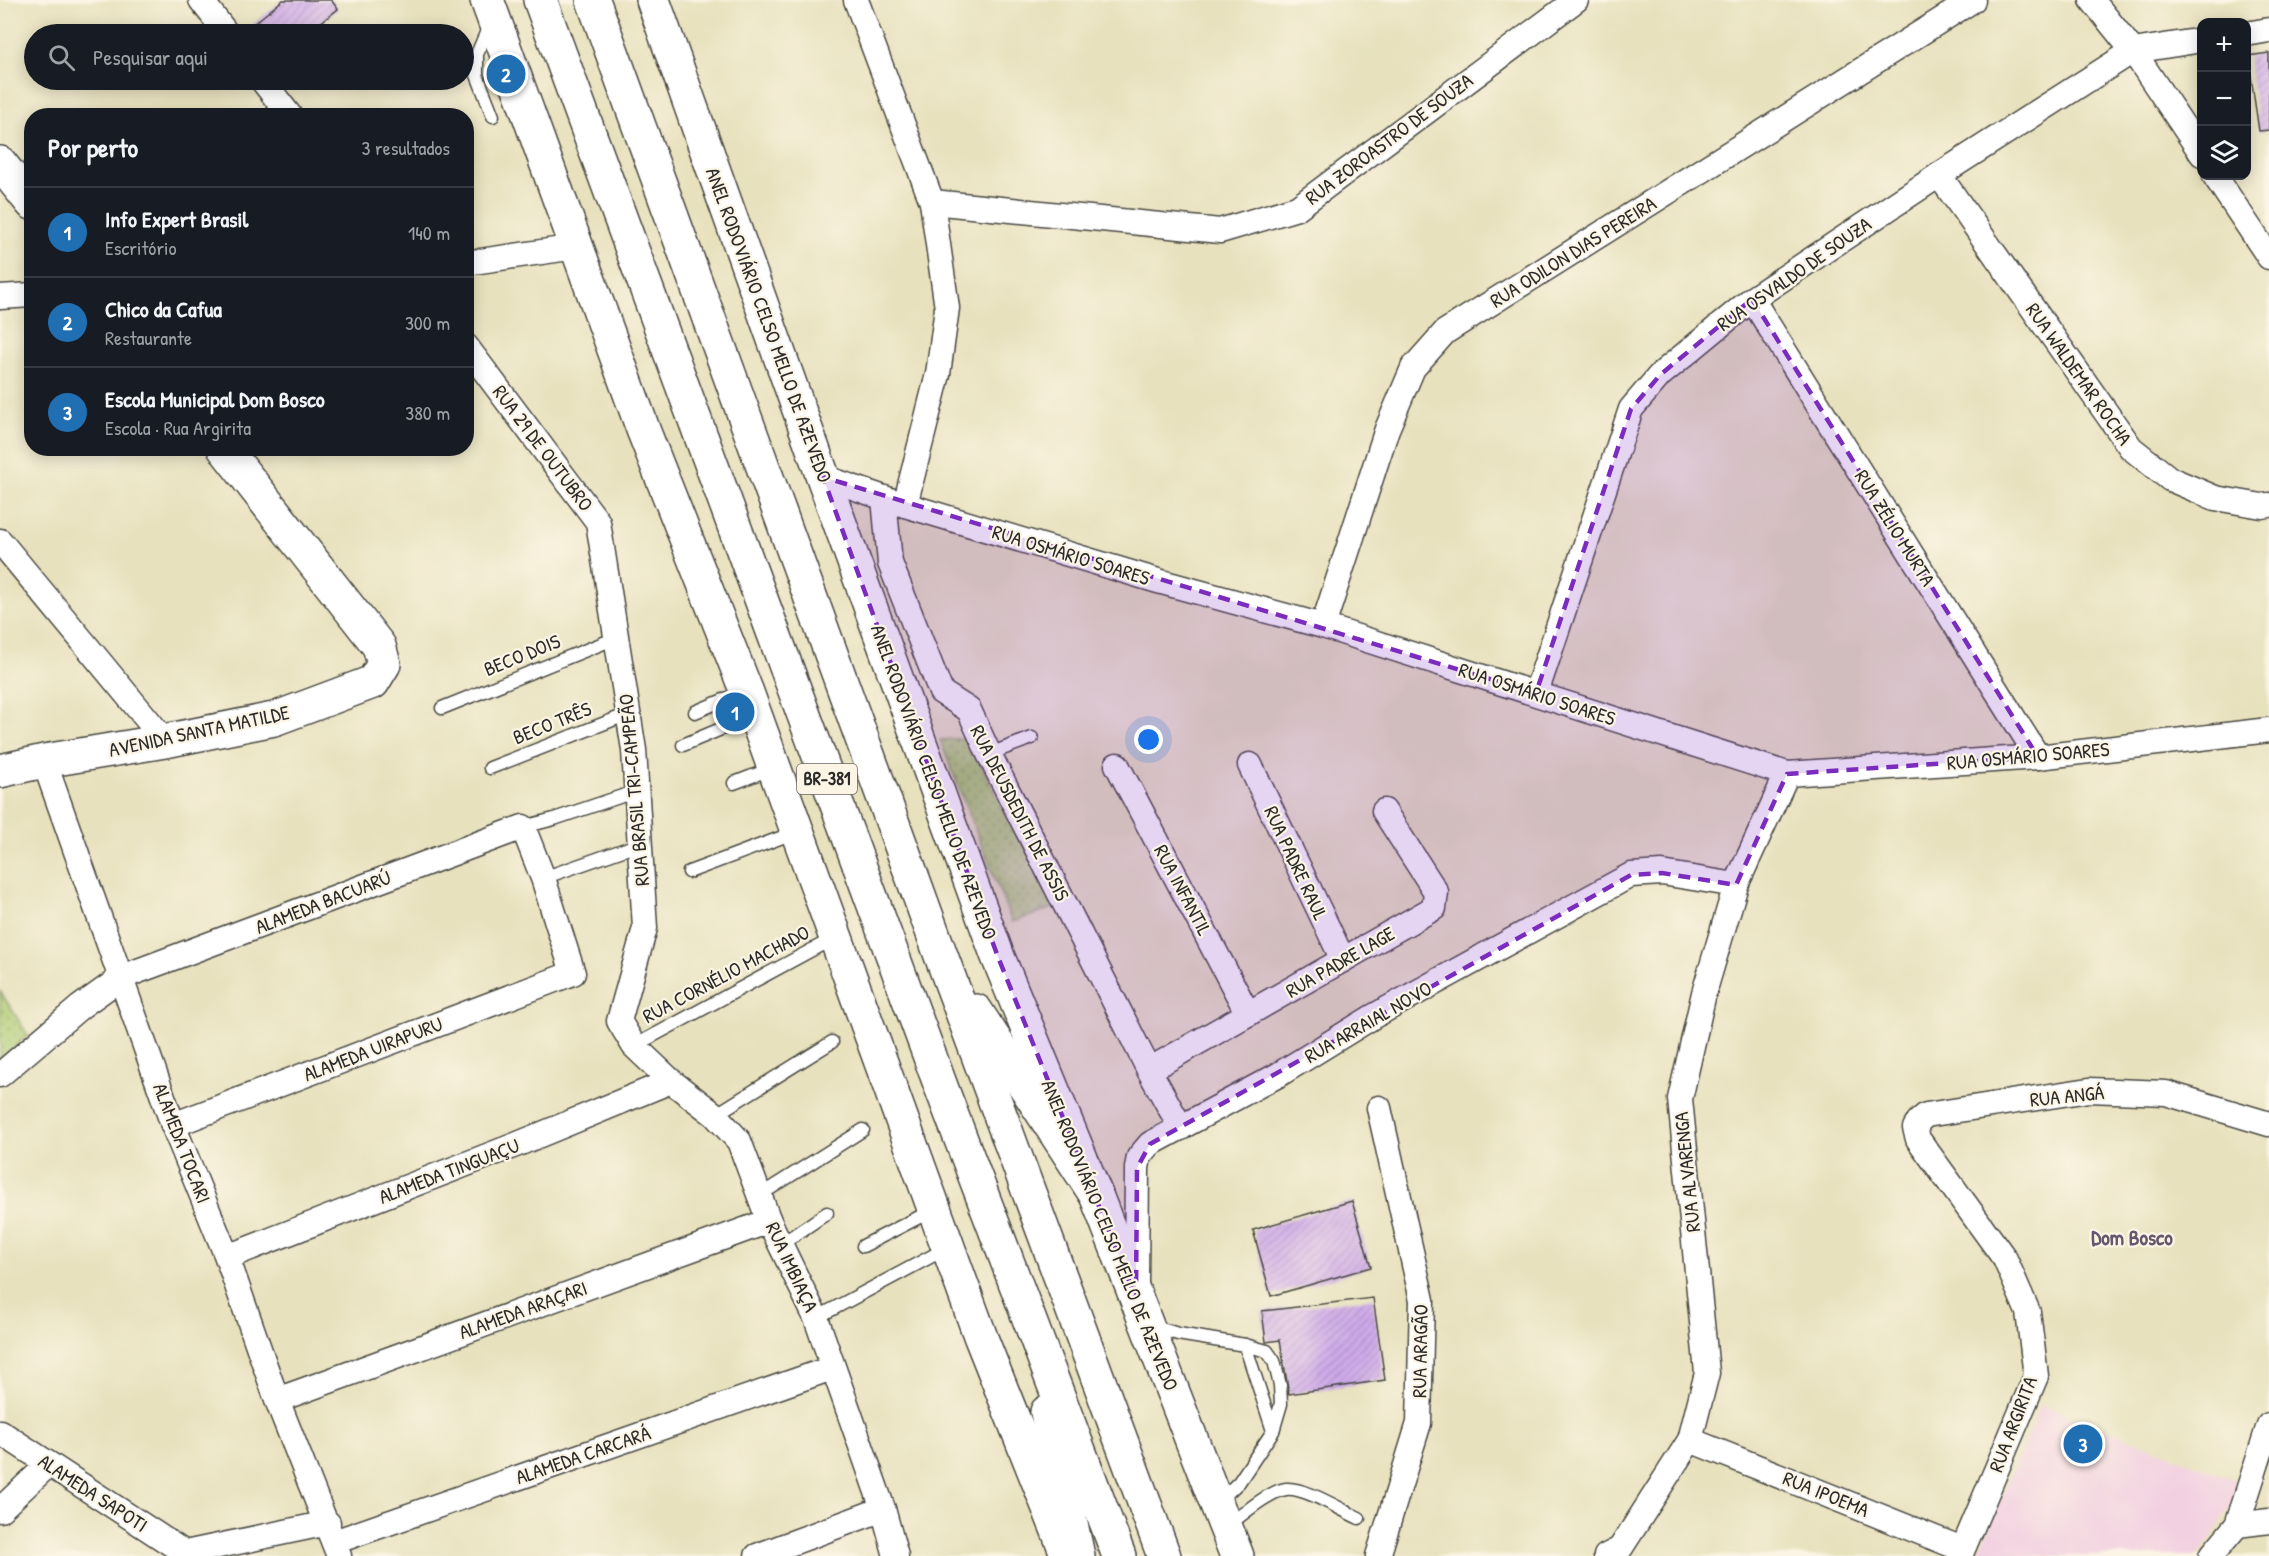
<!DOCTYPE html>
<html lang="pt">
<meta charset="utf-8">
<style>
:root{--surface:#171b24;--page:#20242c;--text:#f1f3f6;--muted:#9ea1a6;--line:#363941;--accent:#1f6fb2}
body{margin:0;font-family:"Patrick Hand",sans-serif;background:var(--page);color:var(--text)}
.controls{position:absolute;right:18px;top:18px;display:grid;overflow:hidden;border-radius:12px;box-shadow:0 3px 15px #0003}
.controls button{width:54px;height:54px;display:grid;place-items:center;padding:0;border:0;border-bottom:2px solid var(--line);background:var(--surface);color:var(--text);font:30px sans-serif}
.you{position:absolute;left:1149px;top:740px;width:21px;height:21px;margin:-15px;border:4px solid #fff;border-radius:50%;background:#1a73e8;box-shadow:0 0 0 9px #1a73e833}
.badge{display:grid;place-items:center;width:39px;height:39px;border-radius:50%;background:var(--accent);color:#fff;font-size:20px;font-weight:700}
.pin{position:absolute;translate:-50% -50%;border:3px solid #fff;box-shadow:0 2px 6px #0006}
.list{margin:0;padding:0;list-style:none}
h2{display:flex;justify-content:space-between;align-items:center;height:78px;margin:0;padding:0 24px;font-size:26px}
h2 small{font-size:20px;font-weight:400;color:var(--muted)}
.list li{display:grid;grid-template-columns:39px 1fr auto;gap:18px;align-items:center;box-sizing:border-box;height:90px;padding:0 24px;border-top:2px solid var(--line)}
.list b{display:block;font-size:22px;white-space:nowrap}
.list p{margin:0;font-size:20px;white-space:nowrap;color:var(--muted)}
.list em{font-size:20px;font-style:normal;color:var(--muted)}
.icon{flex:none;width:33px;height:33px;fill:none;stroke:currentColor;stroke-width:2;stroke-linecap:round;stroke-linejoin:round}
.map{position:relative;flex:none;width:2269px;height:1556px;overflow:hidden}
.search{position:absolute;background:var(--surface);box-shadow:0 3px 15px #0003;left:24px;top:24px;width:450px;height:66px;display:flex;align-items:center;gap:15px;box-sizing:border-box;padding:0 21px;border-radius:33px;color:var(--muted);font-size:22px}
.panel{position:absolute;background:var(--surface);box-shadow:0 3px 15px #0003;left:24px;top:108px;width:450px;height:348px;border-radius:24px}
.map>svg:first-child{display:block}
</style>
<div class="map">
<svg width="2269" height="1556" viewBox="0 0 2269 1556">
<defs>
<pattern id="park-dots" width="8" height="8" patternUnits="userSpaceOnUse" patternTransform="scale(1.5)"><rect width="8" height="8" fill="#acca71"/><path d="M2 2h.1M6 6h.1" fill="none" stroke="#8ca45d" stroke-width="1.8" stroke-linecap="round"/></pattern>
<pattern id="building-hatch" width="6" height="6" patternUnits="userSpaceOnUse" patternTransform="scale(1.5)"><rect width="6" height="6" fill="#cfaaea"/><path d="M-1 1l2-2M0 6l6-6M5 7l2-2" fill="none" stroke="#a88bbe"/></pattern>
</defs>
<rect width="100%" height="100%" fill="#fcf5e5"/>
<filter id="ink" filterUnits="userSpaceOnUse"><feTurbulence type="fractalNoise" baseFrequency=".0167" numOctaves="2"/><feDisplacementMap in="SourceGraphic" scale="12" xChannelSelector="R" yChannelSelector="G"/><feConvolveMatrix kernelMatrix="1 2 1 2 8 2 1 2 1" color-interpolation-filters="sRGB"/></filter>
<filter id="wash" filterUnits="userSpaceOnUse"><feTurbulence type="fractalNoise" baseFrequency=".008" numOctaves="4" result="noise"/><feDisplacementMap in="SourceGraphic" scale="24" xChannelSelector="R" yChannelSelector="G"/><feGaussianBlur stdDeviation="1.35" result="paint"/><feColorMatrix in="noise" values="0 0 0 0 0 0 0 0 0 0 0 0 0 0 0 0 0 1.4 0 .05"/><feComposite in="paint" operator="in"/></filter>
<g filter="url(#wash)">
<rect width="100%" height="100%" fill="#e7e1bd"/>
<polygon fill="#f2cfe1" points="2041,1405 2243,1483 2208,1543 2196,1556 1977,1556"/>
<g fill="url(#park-dots)" stroke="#6c7a4e" stroke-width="1.5">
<polygon points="967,738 1056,907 1012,922 940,740"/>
<polygon points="0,991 28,1035 0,1060"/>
</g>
<g id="blocks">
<g fill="url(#building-hatch)">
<polygon points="283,0 331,0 338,9 306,34 241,34"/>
<polygon points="2269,53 2269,130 2259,131 2248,56"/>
<polygon points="1352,1201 1371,1267 1271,1296 1253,1230"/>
<polygon points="1373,1298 1385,1380 1289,1394 1280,1340 1266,1342 1262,1311"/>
</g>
</g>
</g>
<g filter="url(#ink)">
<use href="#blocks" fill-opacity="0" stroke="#474641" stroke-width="1.5"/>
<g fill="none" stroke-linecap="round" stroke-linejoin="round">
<defs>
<g id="lane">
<polyline points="490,24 477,54 477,75 493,116"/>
<polyline points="442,708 616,638"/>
<polyline points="695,712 745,691"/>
<polyline points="683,745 754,715"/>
<polyline points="989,754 1032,738"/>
<polyline points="490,768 628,714"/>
<polyline points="734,783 773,768"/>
<polyline points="523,827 554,819 637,791"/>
<polyline points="689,872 796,832"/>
<polyline points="543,878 640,844"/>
<polyline points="634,1046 834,938"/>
<polyline points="715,1115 832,1042"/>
<polyline points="760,1195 863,1130"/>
<polyline points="780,1245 827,1213"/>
<polyline points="863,1246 933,1210"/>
<polyline points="816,1318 934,1255"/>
<polyline points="1151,1326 1178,1334 1245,1345 1267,1351 1274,1361 1280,1385 1281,1404 1273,1431"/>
<polyline points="1219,1501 1239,1482 1273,1431 1245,1345"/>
<path d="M1227 1526C1241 1516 1269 1491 1286 1489 1305 1487 1341 1510 1359 1518"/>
</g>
<g id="street">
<polyline points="201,0 227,34"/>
<polyline points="856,0 932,202 947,308 938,374 905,505"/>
<polyline points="2092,0 2133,51 2202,154"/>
<polyline points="2246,34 2269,30"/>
<polyline points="262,80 290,116"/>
<polyline points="1939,175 2131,448 2170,479 2215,498 2262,506 2269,505"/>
<polyline points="2215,176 2269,257"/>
<polyline points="932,202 1220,231 1297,208 1576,0"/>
<polyline points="466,263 576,247"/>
<polyline points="0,297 32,295"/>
<polyline points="1752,299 2038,757"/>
<polyline points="466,346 598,522 634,750 645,928 619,1021 634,1046 671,1081 715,1115 739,1141 769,1221 816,1318 883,1509 896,1556"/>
<polyline points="823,477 905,505 1158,581 1323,626 1787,774 2038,757 2269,730"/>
<polyline points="884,498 890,563 941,692 969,710 989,754 1149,1070 1181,1128"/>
<polyline points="0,541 165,741"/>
<polyline points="1323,626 1387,429 1413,368 1445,332 1973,0"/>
<polyline points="1536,693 1631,409 1660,375 1752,299 1939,175 2133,51 2202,40"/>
<polyline points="44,761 173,1125 227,1257 277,1400 339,1556"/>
<polyline points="1117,765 1248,1014"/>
<polyline points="1250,765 1343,960"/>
<polyline points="1149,1070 1434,908 1436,892 1384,811"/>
<polyline points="0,1075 80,1007 122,977 523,827 543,878 573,973 173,1125"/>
<polyline points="227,1257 518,1144 671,1081"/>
<polyline points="1136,1284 1137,1168 1139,1157 1150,1144 1278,1075 1374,1016 1631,875 1662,873 1736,885"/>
<polyline points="277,1400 769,1221"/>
<polyline points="0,1432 185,1553"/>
<polyline points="1690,1440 1962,1549"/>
<polyline points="0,1510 49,1464"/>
<polyline points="2237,1525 2269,1521"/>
<polyline points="334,1542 832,1368"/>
<polyline points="182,1556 185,1553 328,1523"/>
<polyline points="757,1556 883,1509"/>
<polyline points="1378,1556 1419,1423 1422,1300 1379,1108"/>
<polyline points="1606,1556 1620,1549 1690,1440 1707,1373 1680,1099 1704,993 1736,885 1787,774"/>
<polyline points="1960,1556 2036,1376 2028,1312 2005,1259 1918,1139 1915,1128 1919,1121 1926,1115 2089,1090 2166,1093 2269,1124"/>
<polyline points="2211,1556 2237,1525 2269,1425"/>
</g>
<g id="secondary">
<polyline points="0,163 32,203"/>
<polyline points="0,771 44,761 165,741 274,719 373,682 384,664 379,646 224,448"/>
</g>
<g id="primary">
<polyline points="487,0 644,432 746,690 981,1338 1068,1556"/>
<polyline points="653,0 823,477 998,957 1096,1195 1237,1556"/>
</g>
<g id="highway">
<polyline points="540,0 943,1092 1119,1556"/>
<polyline points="593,0 943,961 1164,1556"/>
<polyline points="976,1011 1096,1195"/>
<polyline points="1047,1412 1078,1556"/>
</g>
</defs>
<use href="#lane" stroke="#474641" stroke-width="15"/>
<use href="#street" stroke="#474641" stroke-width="27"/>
<use href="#secondary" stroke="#474641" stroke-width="36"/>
<use href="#primary" stroke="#474641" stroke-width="36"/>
<use href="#highway" stroke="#474641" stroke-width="36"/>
<use href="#lane" stroke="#fff" stroke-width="12"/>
<use href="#street" stroke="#fff" stroke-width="24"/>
<use href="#secondary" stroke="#fff" stroke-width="33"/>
<use href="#primary" stroke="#fff" stroke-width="33"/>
<use href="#highway" stroke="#fff" stroke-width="33"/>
</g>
</g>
<path fill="#7b2cbf" fill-opacity="0.2" stroke="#7b2cbf" stroke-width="4.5" stroke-dasharray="12 8" stroke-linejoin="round" d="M1752 299 2038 757 1787 774 1736 885 1662 873 1631 875 1150 1144 1137 1168 1136 1298 998 957 823 477 1536 693 1631 409 1660 375Z"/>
<g text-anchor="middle" stroke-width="4.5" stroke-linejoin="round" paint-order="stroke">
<rect fill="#fcf5e5" stroke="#6a6863" stroke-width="1.5" x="797" y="764" width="60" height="30" rx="4.5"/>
<g font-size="18" font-weight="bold" fill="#2b2b2b">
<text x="827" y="785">BR-381</text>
</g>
<g font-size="20" fill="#2b2b2b" stroke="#fcf5e5">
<text transform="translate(1389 139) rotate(-37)" y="7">RUA ZOROASTRO DE SOUZA</text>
<text transform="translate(1573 252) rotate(-32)" y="7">RUA ODILON DIAS PEREIRA</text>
<text transform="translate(1794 274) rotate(-35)" y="7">RUA OSVALDO DE SOUZA</text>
<text transform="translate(769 325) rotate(70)" y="7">ANEL RODOVIÁRIO CELSO MELLO DE AZEVEDO</text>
<text transform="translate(2079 374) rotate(55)" y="7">RUA WALDEMAR ROCHA</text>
<text transform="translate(543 448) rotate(53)" y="7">RUA 29 DE OUTUBRO</text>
<text transform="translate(1895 528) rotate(58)" y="7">RUA ZÉLIO MURTA</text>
<text transform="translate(1071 555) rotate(17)" y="7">RUA OSMÁRIO SOARES</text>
<text transform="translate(522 655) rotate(-22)" y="7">BECO DOIS</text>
<text transform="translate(1537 694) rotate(18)" y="7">RUA OSMÁRIO SOARES</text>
<text transform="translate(552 723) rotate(-22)" y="7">BECO TRÊS</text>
<text transform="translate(199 731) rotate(-12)" y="7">AVENIDA SANTA MATILDE</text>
<text transform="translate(2028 756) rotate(-5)" y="7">RUA OSMÁRIO SOARES</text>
<text transform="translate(934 782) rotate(70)" y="7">ANEL RODOVIÁRIO CELSO MELLO DE AZEVEDO</text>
<text transform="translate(634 790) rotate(-95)" y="7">RUA BRASIL TRI-CAMPEÃO</text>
<text transform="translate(1020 813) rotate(63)" y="7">RUA DEUSDEDITH DE ASSIS</text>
<text transform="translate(1296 863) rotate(65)" y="7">RUA PADRE RAUL</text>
<text transform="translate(1183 890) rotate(62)" y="7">RUA INFANTIL</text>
<text transform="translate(323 902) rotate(-21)" y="7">ALAMEDA BACUARÚ</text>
<text transform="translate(1340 962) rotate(-30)" y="7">RUA PADRE LAGE</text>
<text transform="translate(726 974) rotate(-28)" y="7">RUA CORNÉLIO MACHADO</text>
<text transform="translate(1368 1022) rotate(-30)" y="7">RUA ARRAIAL NOVO</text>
<text transform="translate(373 1049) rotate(-21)" y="7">ALAMEDA UIRAPURU</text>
<text transform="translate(2067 1096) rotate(-6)" y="7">RUA ANGÁ</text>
<text transform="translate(182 1143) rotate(69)" y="7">ALAMEDA TOCARI</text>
<text transform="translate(449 1171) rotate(-21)" y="7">ALAMEDA TINGUAÇU</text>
<text transform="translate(1687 1172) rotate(-96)" y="7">RUA ALVARENGA</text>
<text transform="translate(1110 1235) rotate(68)" y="7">ANEL RODOVIÁRIO CELSO MELLO DE AZEVEDO</text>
<text transform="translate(792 1267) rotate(65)" y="7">RUA IMBIAÇA</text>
<text transform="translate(523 1310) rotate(-20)" y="7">ALAMEDA ARAÇARI</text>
<text transform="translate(1420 1351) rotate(-89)" y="7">RUA ARAGÃO</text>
<text transform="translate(2013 1424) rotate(-69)" y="7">RUA ARGIRITA</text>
<text transform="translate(583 1455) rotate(-19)" y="7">ALAMEDA CARCARÁ</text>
<text transform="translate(93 1493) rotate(33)" y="7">ALAMEDA SAPOTI</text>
<text transform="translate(1826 1494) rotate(22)" y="7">RUA IPOEMA</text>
</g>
<g font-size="21" font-weight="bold" fill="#64576e" stroke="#fcf5e5">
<text x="2132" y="1245">Dom Bosco</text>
</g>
</g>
</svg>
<div class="controls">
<button>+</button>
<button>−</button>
<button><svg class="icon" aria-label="layers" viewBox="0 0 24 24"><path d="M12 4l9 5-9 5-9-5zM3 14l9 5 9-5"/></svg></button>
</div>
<div class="you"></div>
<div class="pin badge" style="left:735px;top:712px">1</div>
<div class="pin badge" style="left:506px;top:74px">2</div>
<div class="pin badge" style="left:2083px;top:1444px">3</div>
<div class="search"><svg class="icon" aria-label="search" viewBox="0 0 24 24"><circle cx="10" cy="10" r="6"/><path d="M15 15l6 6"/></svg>Pesquisar aqui</div>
<section class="panel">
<h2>Por perto<small>3 resultados</small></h2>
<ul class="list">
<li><span class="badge">1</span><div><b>Info Expert Brasil</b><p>Escritório</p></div><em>140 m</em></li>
<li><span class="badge">2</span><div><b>Chico da Cafua</b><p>Restaurante</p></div><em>300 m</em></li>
<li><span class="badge">3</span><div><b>Escola Municipal Dom Bosco</b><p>Escola · Rua Argirita</p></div><em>380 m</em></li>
</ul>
</section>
</div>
